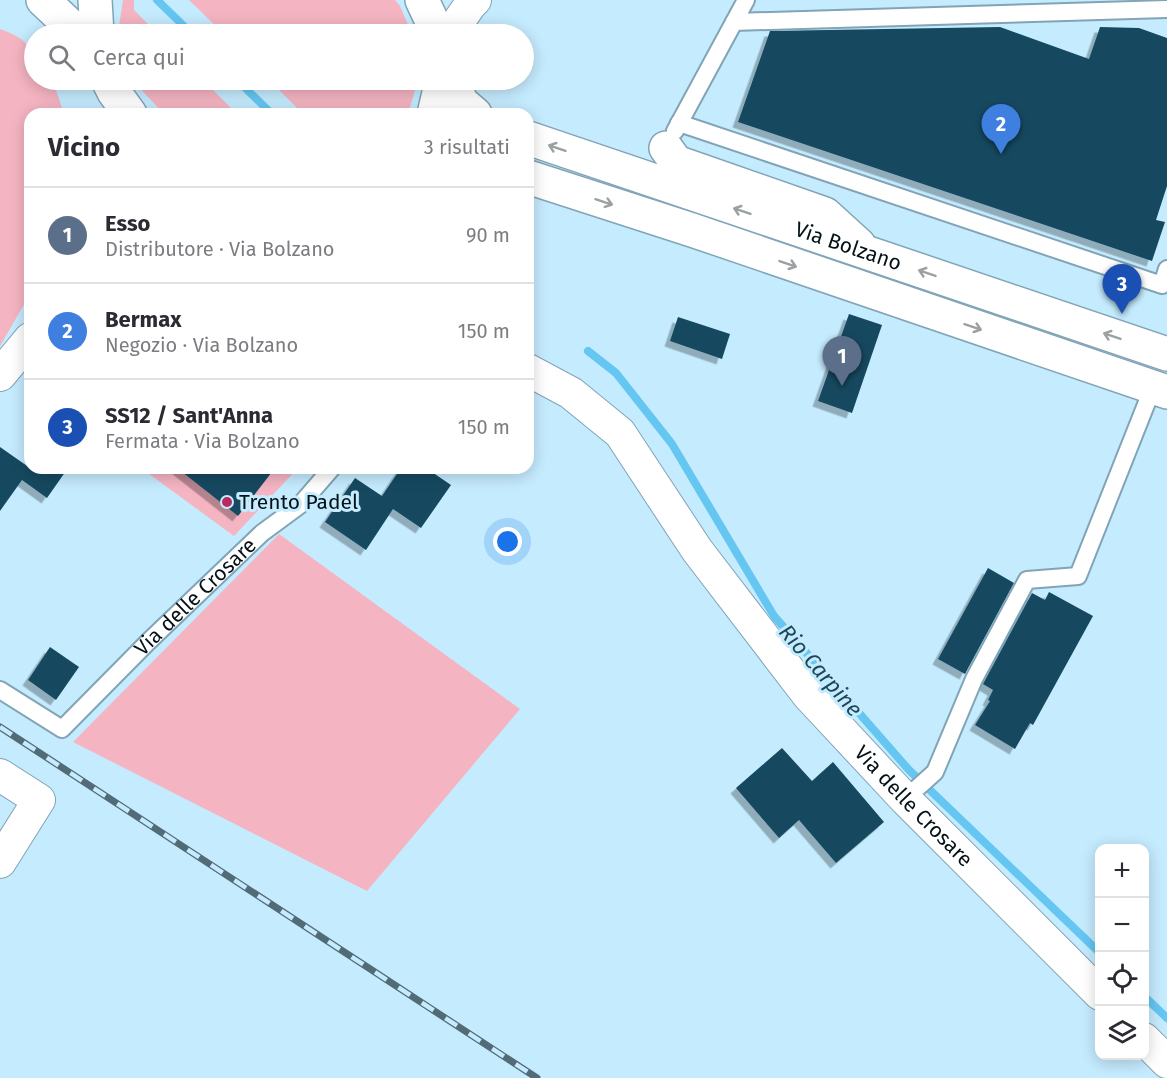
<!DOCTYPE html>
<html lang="it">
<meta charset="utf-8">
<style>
:root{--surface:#fff;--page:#f7f7f7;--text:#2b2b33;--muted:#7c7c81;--line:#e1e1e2;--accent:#b92b5f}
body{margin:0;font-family:"Fira Sans",sans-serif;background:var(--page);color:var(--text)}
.controls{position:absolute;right:18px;bottom:18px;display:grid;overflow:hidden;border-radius:12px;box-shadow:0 3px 15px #0003}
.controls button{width:54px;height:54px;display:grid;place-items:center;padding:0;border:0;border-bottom:2px solid var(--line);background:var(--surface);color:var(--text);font:30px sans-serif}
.you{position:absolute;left:508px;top:542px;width:21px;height:21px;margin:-15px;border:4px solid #fff;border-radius:50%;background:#1a73e8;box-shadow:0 0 0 9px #1a73e833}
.badge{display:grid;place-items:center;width:39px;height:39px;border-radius:50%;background:var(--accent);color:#fff;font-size:20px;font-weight:700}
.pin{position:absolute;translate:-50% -50px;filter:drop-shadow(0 2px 3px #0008)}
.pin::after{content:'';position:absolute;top:32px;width:21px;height:18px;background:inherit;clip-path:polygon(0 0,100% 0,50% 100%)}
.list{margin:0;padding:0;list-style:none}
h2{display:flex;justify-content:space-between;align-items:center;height:78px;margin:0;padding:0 24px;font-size:26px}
h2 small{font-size:20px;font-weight:400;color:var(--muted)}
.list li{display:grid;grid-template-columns:39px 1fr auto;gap:18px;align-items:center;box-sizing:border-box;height:96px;padding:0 24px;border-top:2px solid var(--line)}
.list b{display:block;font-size:22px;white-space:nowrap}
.list p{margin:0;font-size:20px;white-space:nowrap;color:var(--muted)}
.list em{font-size:20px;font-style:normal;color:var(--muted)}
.icon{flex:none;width:33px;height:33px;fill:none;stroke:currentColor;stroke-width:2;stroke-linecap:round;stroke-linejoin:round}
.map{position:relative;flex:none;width:1167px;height:1078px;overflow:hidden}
.search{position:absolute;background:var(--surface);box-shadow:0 3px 15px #0003;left:24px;top:24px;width:510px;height:66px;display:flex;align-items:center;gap:15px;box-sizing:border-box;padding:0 21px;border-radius:33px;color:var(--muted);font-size:22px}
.panel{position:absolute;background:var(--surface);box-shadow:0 3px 15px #0003;left:24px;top:108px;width:510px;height:366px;border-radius:18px}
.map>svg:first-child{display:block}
</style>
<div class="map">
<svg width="1167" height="1078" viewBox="0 0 1167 1078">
<defs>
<filter id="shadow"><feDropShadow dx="-5.5" dy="5.5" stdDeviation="0" flood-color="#0004"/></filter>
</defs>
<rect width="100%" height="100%" fill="#c5ebfe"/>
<g fill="#f5b4c2">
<polygon points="123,0 134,0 134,10 158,34 120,34 119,26"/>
<polygon points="189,0 395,0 400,6 412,34 224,34"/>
<path d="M0 29C30 40 34 47 34 80H50L56 90 64 114H30V294L0 346Z"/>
<polygon points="132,80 203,80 237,114 164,114"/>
<polygon points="269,80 418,80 408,114 303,114"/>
<polygon points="141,468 298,468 234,536"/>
<polygon points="279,534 520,709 367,891 73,742"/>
</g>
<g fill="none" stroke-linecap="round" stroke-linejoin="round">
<g stroke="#65c6f2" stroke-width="8">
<polyline points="157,0 192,34"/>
<polyline points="237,80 272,114"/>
<polyline points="588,351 616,373 672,444 774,616 909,770 1100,953"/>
<polyline points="1144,996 1167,1018"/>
</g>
</g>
<g fill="#144a60" filter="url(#shadow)">
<polygon points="1000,27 1089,59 1100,27 1139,28 1167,38 1167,186 1156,220 1165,222 1152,261 738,122 770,31"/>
<polygon points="849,314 882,325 852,413 818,401"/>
<polygon points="678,317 730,334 722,359 670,341"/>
<polygon points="0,447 30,468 68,468 47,498 22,480 0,511"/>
<polygon points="177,468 275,468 238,516"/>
<polygon points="401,468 426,468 451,485 421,528 393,509 366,550 325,522 355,478 382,496"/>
<polygon points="988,568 1014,583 965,674 938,659"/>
<polygon points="1049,592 1093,616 1033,725 1030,723 1015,749 975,725 990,701 988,700 993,690 983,684 1032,593 1045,600"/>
<polygon points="50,647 79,667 56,700 28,680"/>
<polygon points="782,748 812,781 833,762 884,822 836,863 799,820 779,838 736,788"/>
</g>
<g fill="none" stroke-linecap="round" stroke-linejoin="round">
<defs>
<g id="service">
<polyline points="734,22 1167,9"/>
<polyline points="679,123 1162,285 1167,269"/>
<polyline points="675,131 746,0"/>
<path id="s1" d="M0 690 62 729 148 642 262 533 300 505 332 468"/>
<polyline points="905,799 935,772 974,679 1027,580 1078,576 1153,387"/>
</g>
<g id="minor">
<polyline points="450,34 470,5 475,0"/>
<path id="s2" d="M528 370 571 393 620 433 697 550 808 695 905 799 1100 994"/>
<polyline points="0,375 30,339"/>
<polyline points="0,775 39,800 0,862"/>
<polyline points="1144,1039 1167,1062"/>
</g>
<g id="secondary">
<polyline points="43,0 79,34"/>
<polyline points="95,0 97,34"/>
<polyline points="422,0 438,34"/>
<polyline points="108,80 114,92 130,114"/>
<polyline points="453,80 461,102 475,114"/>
<polyline points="434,114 442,80"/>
<path id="s3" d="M528 138 1167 354"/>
<polyline points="666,148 676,162 825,214 859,245"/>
<polyline points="528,177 692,230 1167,392"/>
</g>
</defs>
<use href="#service" stroke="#81a4b6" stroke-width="20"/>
<use href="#minor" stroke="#81a4b6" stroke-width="34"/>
<use href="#secondary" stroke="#81a4b6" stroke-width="36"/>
<use href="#service" stroke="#fff" stroke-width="16"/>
<use href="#minor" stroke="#fff" stroke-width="32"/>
<use href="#secondary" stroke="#fff" stroke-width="33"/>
<defs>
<polyline id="rail" points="0,727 537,1078"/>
</defs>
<use href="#rail" stroke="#536b76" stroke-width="7"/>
<use href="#rail" stroke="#c5ebfe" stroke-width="4.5" stroke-dasharray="14" stroke-linecap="butt"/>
</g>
<defs><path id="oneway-shaft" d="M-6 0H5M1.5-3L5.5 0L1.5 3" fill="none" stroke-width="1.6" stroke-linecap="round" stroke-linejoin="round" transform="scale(1.5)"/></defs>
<g stroke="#9ba0a2">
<use href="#oneway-shaft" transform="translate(557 148) rotate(-161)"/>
<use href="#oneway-shaft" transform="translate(604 202) rotate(18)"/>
<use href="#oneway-shaft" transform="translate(742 211) rotate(-161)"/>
<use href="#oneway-shaft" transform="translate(788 264) rotate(19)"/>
<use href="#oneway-shaft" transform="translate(927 273) rotate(-161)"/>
<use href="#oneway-shaft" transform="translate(973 327) rotate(19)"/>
<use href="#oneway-shaft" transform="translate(1112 336) rotate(-161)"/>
</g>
<circle fill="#b92b5f" stroke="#c5ebfe" stroke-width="2" cx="227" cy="502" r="6"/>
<g text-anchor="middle" stroke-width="6" stroke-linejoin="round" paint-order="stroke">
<g font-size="21" fill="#041117" stroke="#c5ebfe">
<text dy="7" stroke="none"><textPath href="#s3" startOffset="338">Via Bolzano</textPath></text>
<text dy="7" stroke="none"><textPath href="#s1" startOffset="261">Via delle Crosare</textPath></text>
<text dy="7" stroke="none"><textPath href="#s2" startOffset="588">Via delle Crosare</textPath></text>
</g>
<g font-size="21" fill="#041117" stroke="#c5ebfe" text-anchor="start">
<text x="239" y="509">Trento Padel</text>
</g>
<g font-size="22" font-style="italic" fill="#1d4759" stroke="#c5ebfe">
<text transform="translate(821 670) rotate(49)" y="8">Rio Carpine</text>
</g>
</g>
</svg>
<div class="controls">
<button>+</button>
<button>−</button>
<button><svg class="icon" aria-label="locate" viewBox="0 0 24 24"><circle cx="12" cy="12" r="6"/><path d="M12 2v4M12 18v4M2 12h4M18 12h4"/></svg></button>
<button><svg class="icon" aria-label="layers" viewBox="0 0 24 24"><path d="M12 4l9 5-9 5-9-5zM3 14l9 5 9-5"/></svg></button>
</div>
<div class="you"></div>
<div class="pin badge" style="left:842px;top:386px;background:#5c6f8a">1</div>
<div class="pin badge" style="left:1001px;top:154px;background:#3f7fe0">2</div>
<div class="pin badge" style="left:1122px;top:314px;background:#1a4fb4">3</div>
<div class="search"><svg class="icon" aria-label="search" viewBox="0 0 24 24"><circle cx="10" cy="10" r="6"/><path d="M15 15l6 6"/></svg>Cerca qui</div>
<section class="panel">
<h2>Vicino<small>3 risultati</small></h2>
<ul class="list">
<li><span class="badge" style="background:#5c6f8a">1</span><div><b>Esso</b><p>Distributore · Via Bolzano</p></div><em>90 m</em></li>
<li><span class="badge" style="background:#3f7fe0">2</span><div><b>Bermax</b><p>Negozio · Via Bolzano</p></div><em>150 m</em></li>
<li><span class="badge" style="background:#1a4fb4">3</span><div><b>SS12 / Sant'Anna</b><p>Fermata · Via Bolzano</p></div><em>150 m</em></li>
</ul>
</section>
</div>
